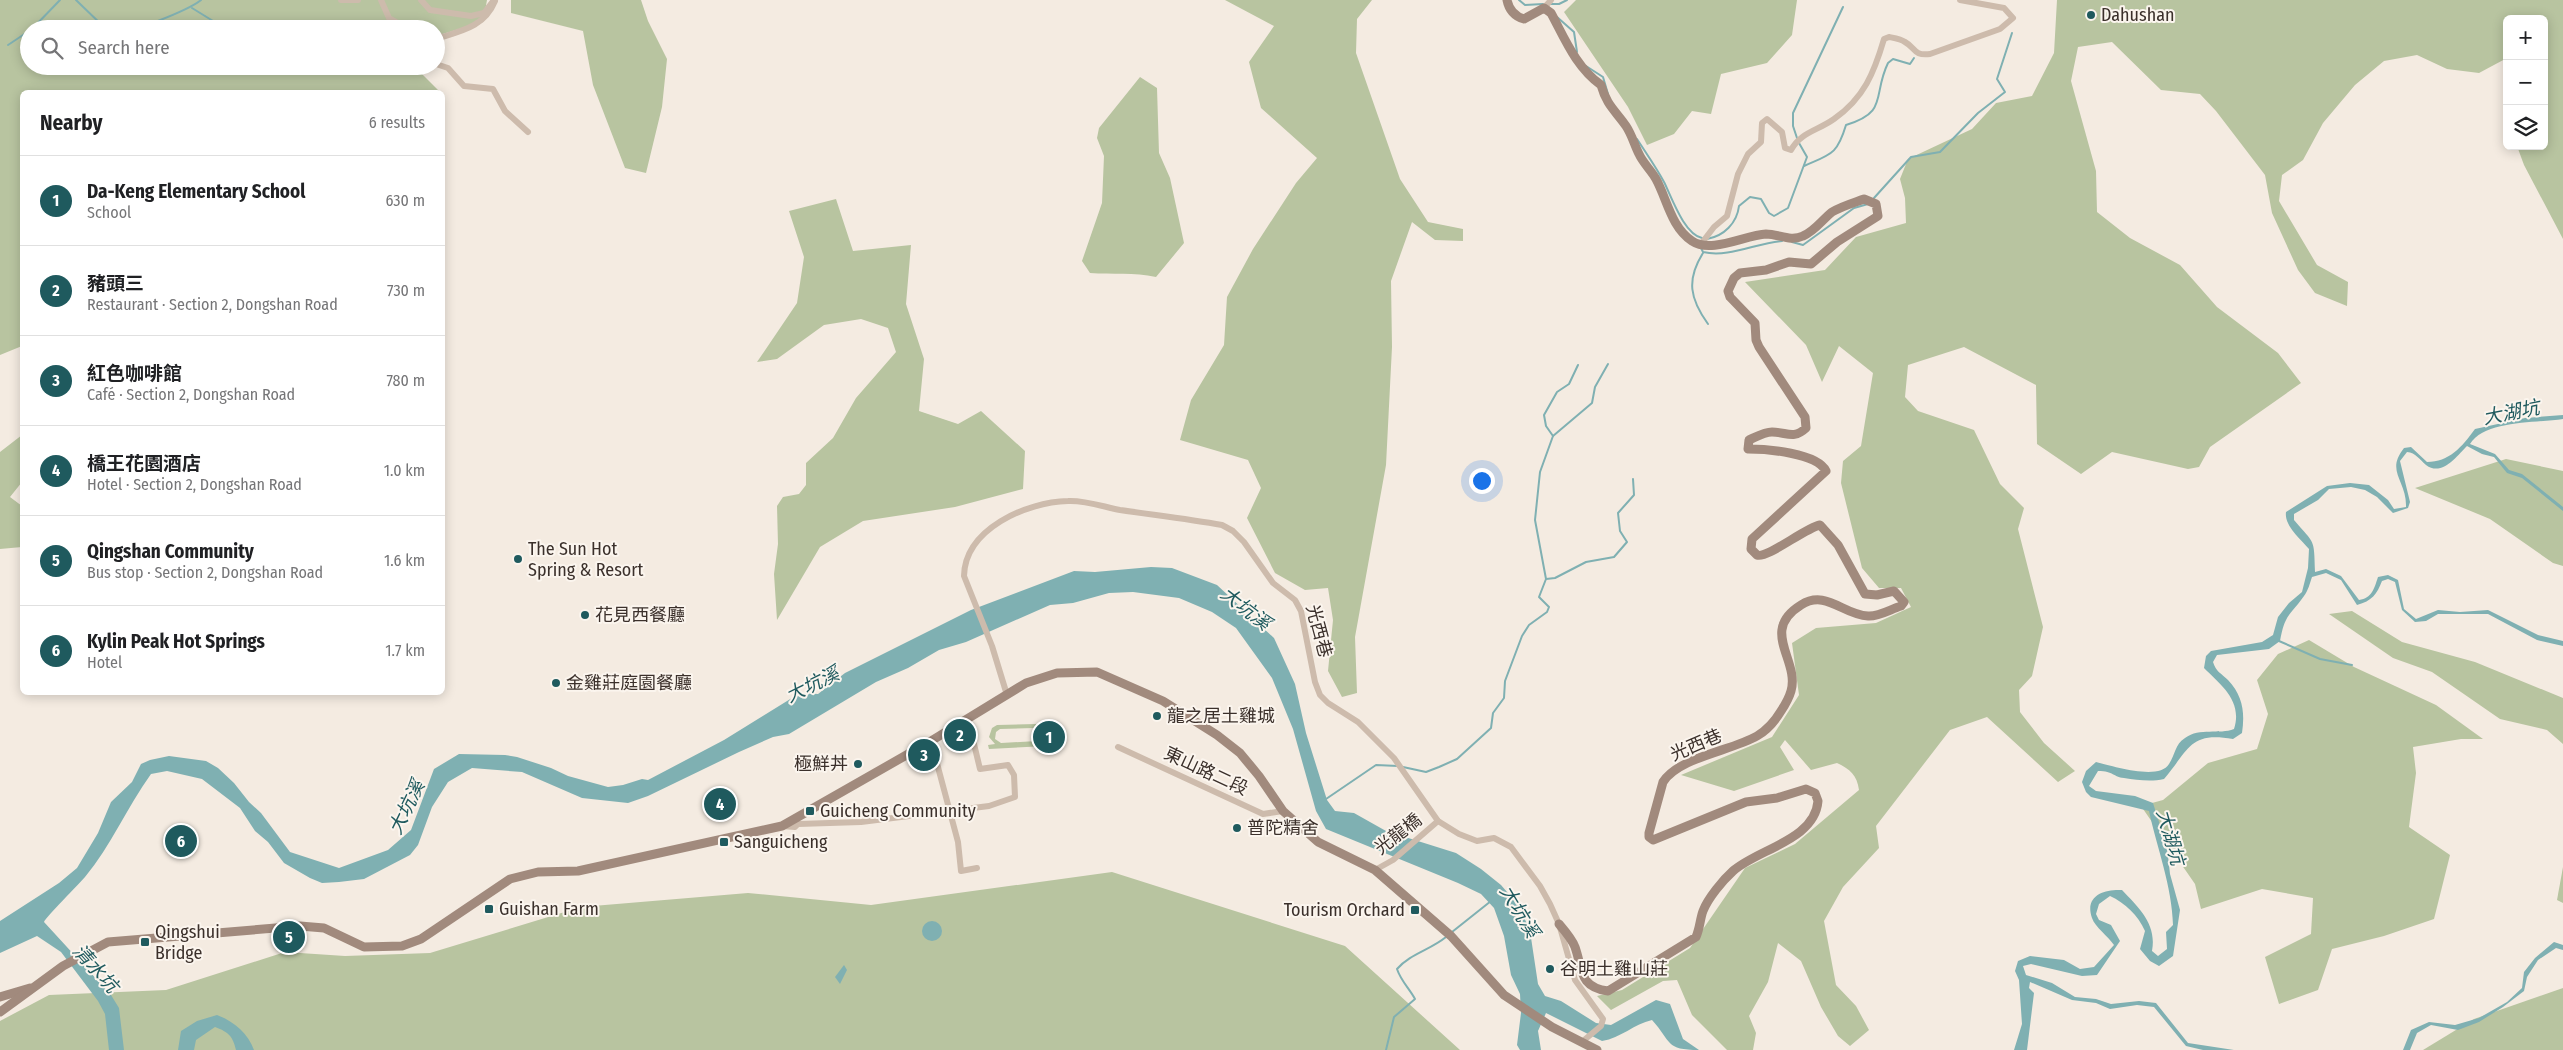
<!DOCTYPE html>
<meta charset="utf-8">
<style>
:root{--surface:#fff;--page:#f6f6f6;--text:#202124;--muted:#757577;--line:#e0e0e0;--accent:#1f5a5e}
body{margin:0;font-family:"Fira Sans Condensed","Noto Sans TC",sans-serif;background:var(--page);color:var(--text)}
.controls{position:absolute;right:15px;top:15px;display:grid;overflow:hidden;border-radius:8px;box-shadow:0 2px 12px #0003}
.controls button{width:45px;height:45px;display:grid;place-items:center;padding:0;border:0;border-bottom:1px solid var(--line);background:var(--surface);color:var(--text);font:25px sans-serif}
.you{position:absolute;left:1481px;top:480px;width:18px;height:18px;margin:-12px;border:4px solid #fff;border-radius:50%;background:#1a73e8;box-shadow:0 0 0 8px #1a73e833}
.badge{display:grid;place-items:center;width:32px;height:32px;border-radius:50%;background:var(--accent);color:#fff;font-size:16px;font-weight:700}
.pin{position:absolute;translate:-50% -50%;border:2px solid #fff;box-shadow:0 1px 5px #0006}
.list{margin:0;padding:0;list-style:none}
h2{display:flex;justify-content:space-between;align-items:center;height:65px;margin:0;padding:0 20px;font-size:21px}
h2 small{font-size:16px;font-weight:400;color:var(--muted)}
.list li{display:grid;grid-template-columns:32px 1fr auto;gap:15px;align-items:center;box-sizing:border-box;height:90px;padding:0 20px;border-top:1px solid var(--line)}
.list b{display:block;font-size:19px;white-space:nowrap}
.list p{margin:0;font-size:16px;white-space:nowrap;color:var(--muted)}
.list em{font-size:16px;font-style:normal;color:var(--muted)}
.icon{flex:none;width:28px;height:28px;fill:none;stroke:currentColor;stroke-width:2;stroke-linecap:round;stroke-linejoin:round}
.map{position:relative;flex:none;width:2563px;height:1050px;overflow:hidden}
.search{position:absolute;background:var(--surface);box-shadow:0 2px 12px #0003;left:20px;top:20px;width:425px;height:55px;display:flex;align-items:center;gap:12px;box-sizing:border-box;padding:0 18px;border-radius:28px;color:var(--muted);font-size:19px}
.panel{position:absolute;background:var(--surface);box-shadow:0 2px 12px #0003;left:20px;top:90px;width:425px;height:605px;border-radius:8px}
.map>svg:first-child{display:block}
</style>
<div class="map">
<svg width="2563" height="1050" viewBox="0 0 2563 1050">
<rect width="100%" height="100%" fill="#f4ebe1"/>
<g fill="#b8c4a0" fill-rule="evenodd">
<polygon points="0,0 487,0 483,22 436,36 436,29 29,29 29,66 414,66 440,92 22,92 22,346 0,355"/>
<polygon points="511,0 641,0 648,21 667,59 662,107 646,173 625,168 593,85 583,31 511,13"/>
<polygon points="1225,0 1372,0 1357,19 1356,53 1400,179 1428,222 1463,229 1463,241 1435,240 1412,222 1391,281 1392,347 1386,465 1355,637 1357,693 1342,697 1328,671 1333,620 1328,588 1305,590 1275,573 1247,518 1261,488 1248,460 1180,440 1191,400 1224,345 1227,297 1253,249 1296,183 1317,158 1261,108 1249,62 1274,26"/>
<polygon points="1576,0 1797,0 1792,35 1767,63 1721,74 1711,114 1692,111 1674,134 1647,145 1628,107 1564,12"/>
<path d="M2057 0H2563V239L2524 165 2517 146H2544V19H2507V58L2479 73 2447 69 2417 55 2384 61 2355 85 2323 123 2303 160 2282 175 2279 201 2317 265 2348 282 2347 306 2315 293 2298 270 2272 213 2265 175 2216 111 2200 94 2161 90 2112 42 2078 47 2071 81 2096 171 2097 212 2130 238 2180 265 2217 307 2278 353 2301 383 2210 447 2199 467 2188 469 2112 452 2081 474 2037 444 2036 385 1964 347 1908 365 1905 397 1918 411 1974 430 2000 484 2024 508 2018 529 2043 627 2032 676 2019 690 2020 712 2044 743 2075 771 2058 782 1987 717 1950 730 1876 826 1879 848 1843 887 1824 921 1836 985 1856 1006 1869 1030 1850 1046 1838 1036 1821 1007 1801 961 1778 943 1768 982 1749 1016 1756 1033 1753 1050H1727L1692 1015 1677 980 1663 981 1611 1010 1597 996 1622 990 1690 948 1745 868 1795 844 1859 790C1857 775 1850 769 1837 763L1811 770 1785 740 1780 747 1794 770 1734 791 1681 775 1772 737 1799 695 1792 643 1816 628 1876 623 1911 607 1901 588H1879L1862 568 1841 483 1843 461 1861 446 1873 373 1839 346 1822 382 1806 345 1745 282 1825 270 1856 237 1906 223 1905 198 1900 179 1908 159 1972 129 1996 103 2032 96 2054 53Z"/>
<path d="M1140 77 1157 88 1159 153 1170 178 1184 243 1156 277C1134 272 1112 275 1090 273L1082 261 1102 203 1104 156 1097 138 1099 128Z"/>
<polygon points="836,199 853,251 911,245 906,304 924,359 919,411 958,424 981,411 1025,451 1023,489 955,507 863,521 820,547 777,620 774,574 778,544 777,506 783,497 799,494 806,485 806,463 833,438 856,398 896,352 888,328 861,319 824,325 777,359 757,362 797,303 804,257 789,211"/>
<polygon points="22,435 22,482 10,497 22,506 22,547 0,549 0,452"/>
<polygon points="2506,459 2563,471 2563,566 2553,563 2490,519 2415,488"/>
<polygon points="2352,611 2402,642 2475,662 2563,698 2563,744 2547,730 2500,719 2432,672 2393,658 2329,614"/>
<polygon points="2309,640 2354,667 2436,705 2483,739 2461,739 2413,747 2416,773 2409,827 2450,855 2434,919 2384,936 2332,949 2318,990 2279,1004 2265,957 2311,934 2313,898 2262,889 2201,909 2195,884 2141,806 2163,800 2208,763 2257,749 2268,714 2257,680 2278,654"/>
<path d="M1036 724 1044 731 1046 738 1043 742 1046 743 1047 746 989 749 988 745 995 744 989 737 992 728 997 725ZM1034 728 1041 733V738L1037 741 1001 743 995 739 996 732 1000 729Z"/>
<polygon points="2563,867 2563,903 2557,900"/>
<polygon points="1112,872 1345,946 1460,1050 0,1050 0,1021 49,995 166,990 285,952 345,956 430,953 581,907 748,893 871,905"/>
<polygon points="2563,988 2563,1050 2423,1050 2474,1019"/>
</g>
<g fill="#7fb0b2">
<path d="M2563 415V419C2537 423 2485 420 2470 444L2495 454 2509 470 2522 474 2563 507V511L2522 478 2507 473 2494 457 2482 454 2467 446C2457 456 2442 477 2426 465 2419 459 2416 453 2407 452L2400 461 2410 502 2408 508 2393 513 2377 497 2365 490 2351 487 2329 489 2318 500 2294 514V520C2315 545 2314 537 2315 572L2326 569 2341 576 2359 600C2372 598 2374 589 2378 577L2388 575 2398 580 2404 609 2416 619 2438 610 2460 612 2488 610 2538 635 2563 641V646L2537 640 2488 614H2438L2426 621 2415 622 2402 610 2395 582 2388 579 2382 581C2377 594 2372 601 2357 605L2341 580 2326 573 2312 577C2310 583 2308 591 2304 596 2290 616 2285 613 2280 641L2269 649 2217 655 2213 662C2216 672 2221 673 2228 680 2243 696 2245 713 2242 733L2233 739C2189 731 2189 750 2164 779 2151 782 2137 780 2124 778 2113 777 2114 771 2098 771L2089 786 2096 791 2135 796 2153 803 2167 847 2170 874 2180 910 2173 956 2159 966 2150 961 2140 949 2145 931C2138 915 2125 903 2110 896L2099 904 2096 914 2099 920 2111 925 2120 941 2097 975 2082 976 2031 964 2023 966 2026 975 2052 983 2075 997 2096 999 2111 1004 2139 1001 2156 1003 2188 1043 2234 1050H2203L2186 1046 2154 1007 2137 1005 2110 1009 2096 1003 2072 1000 2030 982 2029 988 2034 993 2027 1050H2014L2022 1024 2019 980 2015 971 2018 961 2030 956 2064 960 2080 969 2094 967 2114 945C2108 936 2095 927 2092 918 2084 895 2105 889 2122 890 2139 908 2157 924 2152 951L2158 956 2167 949 2166 932 2173 925C2172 886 2157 848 2149 811L2091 797 2086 792 2082 782 2086 771 2096 762C2113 766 2159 781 2169 764 2175 755 2175 744 2185 738 2200 727 2219 735 2234 729 2243 701 2221 685 2204 668L2206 656 2211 651 2262 642 2273 635 2278 617 2289 603 2302 592 2308 568 2309 549C2301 539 2284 526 2286 512L2327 486 2350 483 2369 485 2388 500 2394 509 2406 507C2407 480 2385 472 2404 448L2411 447 2427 462C2449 462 2462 447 2475 429L2525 418Z"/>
<path d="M1151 567 1172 568 1217 585 1274 638 1295 684 1306 733 1327 800 1335 811 1354 813 1386 831 1456 853 1481 869 1501 885 1519 906 1530 931 1538 984 1545 996 1561 1001 1596 1023 1611 1025 1656 1000 1670 1004 1683 1039 1699 1050C1665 1050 1672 1042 1652 1020 1634 1024 1621 1038 1602 1041L1546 1013 1538 1031 1541 1050H1520L1517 1045 1521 1013 1520 994 1511 975 1504 936 1494 908 1481 894 1458 883 1326 829 1316 811 1293 729 1272 678 1236 628 1212 612 1179 598 1133 592 1109 593 1073 603 1050 605 966 642 939 650 908 668 876 682 789 734 773 737 739 752 648 796 628 803 582 798 522 772 472 768 448 782 432 807 418 845 410 855 364 879 339 882 322 883 310 878 284 863 268 842 255 831 240 808 202 779 167 771 151 774C127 807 111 846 85 877 78 885 46 917 44 922L111 995 119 1008 124 1050H109L105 1014 98 1001 61 952 37 936 0 953V921L59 883 77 868 98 833 111 802 132 782 141 764 150 760 169 756 206 761 218 768 234 783 249 802 261 813 290 852 339 868 388 850 411 830 434 769 459 754 505 755 517 757 551 768 568 776 608 787 623 785 642 779 648 780 724 740 800 693 818 694 845 673 971 610 1074 571 1095 572Z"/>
<circle cx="932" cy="931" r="10"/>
<polygon points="2554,942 2563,945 2563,950 2556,948 2538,960 2527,977 2524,991 2503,1007 2479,1022 2458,1030 2431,1025 2417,1033 2410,1050 2403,1050 2411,1030 2429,1022 2455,1025 2479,1018 2507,1002 2522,988 2524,972 2535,958"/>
<polygon points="844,965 847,970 840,984 835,977"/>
<path d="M217 1015C233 1021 248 1033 254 1050H236C233 1037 229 1032 215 1027L196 1040 194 1050H178L181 1031 197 1021Z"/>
</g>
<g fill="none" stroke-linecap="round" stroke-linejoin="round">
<g stroke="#7fb0b2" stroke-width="2">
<polyline points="76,0 106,29"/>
<polyline points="1519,0 1525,5 1543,4"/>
<polyline points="1550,4 1559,4 1567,0"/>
<polyline points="192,8 226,29"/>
<polyline points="1557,17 1574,32 1577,52"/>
<polyline points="32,29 60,0"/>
<path d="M138 29C156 21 188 11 201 0"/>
<polyline points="8,45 29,31"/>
<polyline points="1586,66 1603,77 1608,94"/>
<polyline points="1797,138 1793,126 1793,113 1843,7"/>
<path d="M1637 139C1646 153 1656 167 1664 182 1672 198 1684 234 1702 238"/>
<path d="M1804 166C1831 154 1837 155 1846 125 1889 112 1872 96 1888 63L1893 59 1910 64 1914 58"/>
<polyline points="1874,198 1911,157 1940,152 1978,113 2005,92 1997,79 2012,33"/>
<path d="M1707 239C1724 236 1737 223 1739 206L1750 197 1761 199 1769 213 1774 216 1788 208 1807 157 1799 143"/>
<polyline points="1792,242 1803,245 1854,208 1868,204"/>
<path d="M1701 248 1703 252C1729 258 1756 243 1782 241"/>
<path d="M1703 253C1686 280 1690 299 1708 324"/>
<polyline points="1553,436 1546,426 1544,415 1557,392 1569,384 1578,365"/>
<polyline points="1546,579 1555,578 1586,562 1614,557 1627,542 1620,531 1618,513 1634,495 1633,479"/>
<polyline points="2279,641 2320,659 2352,665"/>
<polyline points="1403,767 1426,772 1439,767 1457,759 1491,728 1493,713 1504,698 1505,681 1522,636 1529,625 1547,612 1549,607 1539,597 1546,579 1535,520 1540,472 1553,436 1592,403 1595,387 1608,364"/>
<polyline points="1326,799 1376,765 1398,766"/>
<polyline points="1452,932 1491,901"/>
<path d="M1386 1050 1394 1017 1415 999C1409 988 1401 981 1397 969 1410 954 1430 950 1446 937"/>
</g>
<g stroke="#cdbbac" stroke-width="6">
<polyline points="341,0 358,0"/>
<polyline points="381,0 389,18 398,23 423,29"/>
<polyline points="421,0 430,10 471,16 484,13 494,0"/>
<polyline points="1544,8 1551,0"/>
<polyline points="436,34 442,37 436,44"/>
<path d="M442 37C465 30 485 25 495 1"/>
<polyline points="436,64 448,68 464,86 493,89 505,111 528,132"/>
<path d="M1701 244 1714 227 1727 216 1738 174 1748 154 1761 142 1762 123 1767 119 1782 132 1785 148 1791 150C1801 132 1817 131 1834 119 1864 98 1874 73 1884 39L1889 37C1894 38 1901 39 1905 42 1916 48 1913 56 1930 54L2000 29 2013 18 2004 8 1960 0"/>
<path d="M1007 695 992 646 964 576C965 529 1026 502 1068 501 1085 500 1104 507 1120 510 1154 515 1188 519 1222 525L1233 531 1244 542 1273 583 1295 600 1301 611 1315 682 1320 695 1328 703 1358 722 1394 758 1438 821 1459 834 1477 841 1494 838 1511 847 1540 886 1550 904 1559 924 1575 980 1603 1019 1601 1026 1583 1041"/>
<polyline points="931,741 958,842 961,871 977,868"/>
<polyline points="1118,747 1263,814 1283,811"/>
<polyline points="782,826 795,827 798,824 861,822 989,806 1015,797 1014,775 1008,765 980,769 968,719"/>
<polyline points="1375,870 1393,860 1438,821"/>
</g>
<g stroke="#a18a7d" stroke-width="9">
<path d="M1507 0C1509 10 1514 16 1524 19L1544 8 1551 13C1565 39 1576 67 1601 85 1607 106 1615 110 1626 126 1632 135 1634 144 1639 154 1643 163 1651 170 1656 179 1667 199 1671 227 1692 241 1711 254 1745 235 1766 234 1779 234 1790 242 1803 236 1815 231 1822 220 1832 212 1842 206 1853 203 1864 199L1876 204 1878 216 1837 242 1811 264 1789 262 1766 270 1740 273 1734 278 1728 291 1730 297 1755 323 1756 340 1759 347 1805 417 1806 428C1793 440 1787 432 1772 432 1764 432 1756 437 1749 440L1748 449C1767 449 1817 453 1826 471L1752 539 1751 549 1757 555C1767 559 1805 528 1820 525L1838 545 1865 594 1877 595 1894 591 1904 602 1901 606C1891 609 1878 617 1868 616 1843 615 1826 589 1801 605 1759 631 1800 660 1791 691 1789 698 1785 705 1781 711 1775 721 1767 730 1757 736 1731 751 1679 757 1663 782L1649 833V837L1653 840 1746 802 1777 798 1806 789 1815 793 1818 801C1815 840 1758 849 1733 871 1723 880 1708 898 1703 911 1700 919 1700 928 1696 937L1608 991C1579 987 1583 970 1575 947 1572 939 1565 931 1559 924"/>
<polyline points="0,997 30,988"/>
<polyline points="0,1012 63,966 108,942 300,926 324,928 364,947 402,946 421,939 510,879 538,872 578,871 782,826 931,741 1026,683 1057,673 1097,672 1163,701 1217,735 1240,753 1259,776 1283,811 1318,842 1375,870 1451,936 1504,995 1552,1027 1597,1050"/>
</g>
</g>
<g fill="#1f5a5e" stroke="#fbf5ee" stroke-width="2">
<circle cx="2091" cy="15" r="5"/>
<circle cx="518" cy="559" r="5"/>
<circle cx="585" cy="615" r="5"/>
<circle cx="556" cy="683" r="5"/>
<circle cx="1157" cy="716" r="5"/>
<circle cx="858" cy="764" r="5"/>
<rect x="805" y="806" width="10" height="10" rx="2.5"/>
<circle cx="1237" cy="828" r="5"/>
<rect x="719" y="837" width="10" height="10" rx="2.5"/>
<rect x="484" y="904" width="10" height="10" rx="2.5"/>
<rect x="1410" y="905" width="10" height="10" rx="2.5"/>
<rect x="140" y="937" width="10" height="10" rx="2.5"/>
<circle cx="1550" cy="969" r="5"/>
</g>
<g text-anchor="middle" stroke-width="4" stroke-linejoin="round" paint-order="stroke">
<g font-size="18" fill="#3b302b" stroke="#fbf5ee" text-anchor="start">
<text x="2101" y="21">Dahushan</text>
<text x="528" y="555">The Sun Hot<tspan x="528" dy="21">Spring &amp; Resort</tspan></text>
<text x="595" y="621">花見西餐廳</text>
<text x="566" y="689">金雞莊庭園餐廳</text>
<text x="1167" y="722">龍之居土雞城</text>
<text x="848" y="770" text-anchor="end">極鮮丼</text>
<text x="820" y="817">Guicheng Community</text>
<text x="1247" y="834">普陀精舍</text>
<text x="734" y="848">Sanguicheng</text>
<text x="499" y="915">Guishan Farm</text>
<text x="1405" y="916" text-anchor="end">Tourism Orchard</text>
<text x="155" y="938">Qingshui<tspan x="155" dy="21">Bridge</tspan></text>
<text x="1560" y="975">谷明土雞山莊</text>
</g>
<g font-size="18" fill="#3b302b" stroke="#fbf5ee">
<text transform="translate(1319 631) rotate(75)" y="6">光西巷</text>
<text transform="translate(1696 745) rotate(-23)" y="6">光西巷</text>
<text transform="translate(1206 771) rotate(25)" y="6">東山路二段</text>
<text transform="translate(1398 834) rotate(-38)" y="6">光龍橋</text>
</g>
<g font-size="19" font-style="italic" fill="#1f5a5e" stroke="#fbf5ee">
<text transform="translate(2511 412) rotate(-11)" y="7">大湖坑</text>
<text transform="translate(1246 608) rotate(38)" y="7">大坑溪</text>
<text transform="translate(812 684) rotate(-26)" y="7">大坑溪</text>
<text transform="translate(406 807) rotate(-64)" y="7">大坑溪</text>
<text transform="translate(2171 837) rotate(74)" y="7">大湖坑</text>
<text transform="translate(1520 911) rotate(59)" y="7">大坑溪</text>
<text transform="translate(96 968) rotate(48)" y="7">清水坑</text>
</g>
</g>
</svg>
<div class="controls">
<button>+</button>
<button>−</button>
<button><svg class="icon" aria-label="layers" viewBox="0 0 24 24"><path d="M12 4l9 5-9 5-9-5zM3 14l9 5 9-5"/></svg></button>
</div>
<div class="you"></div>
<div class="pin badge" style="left:1049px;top:737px">1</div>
<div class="pin badge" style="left:960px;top:735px">2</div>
<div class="pin badge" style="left:924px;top:755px">3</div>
<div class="pin badge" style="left:720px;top:804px">4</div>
<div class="pin badge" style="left:289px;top:937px">5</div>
<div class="pin badge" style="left:181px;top:841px">6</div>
<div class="search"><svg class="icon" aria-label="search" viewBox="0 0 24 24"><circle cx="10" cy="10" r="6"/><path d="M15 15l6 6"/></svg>Search here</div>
<section class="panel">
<h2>Nearby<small>6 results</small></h2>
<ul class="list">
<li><span class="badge">1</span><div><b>Da-Keng Elementary School</b><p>School</p></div><em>630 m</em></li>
<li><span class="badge">2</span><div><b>豬頭三</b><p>Restaurant · Section 2, Dongshan Road</p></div><em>730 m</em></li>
<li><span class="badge">3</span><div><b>紅色咖啡館</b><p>Café · Section 2, Dongshan Road</p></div><em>780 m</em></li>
<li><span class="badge">4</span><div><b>橋王花園酒店</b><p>Hotel · Section 2, Dongshan Road</p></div><em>1.0 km</em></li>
<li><span class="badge">5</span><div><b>Qingshan Community</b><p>Bus stop · Section 2, Dongshan Road</p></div><em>1.6 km</em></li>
<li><span class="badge">6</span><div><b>Kylin Peak Hot Springs</b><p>Hotel</p></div><em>1.7 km</em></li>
</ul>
</section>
</div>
